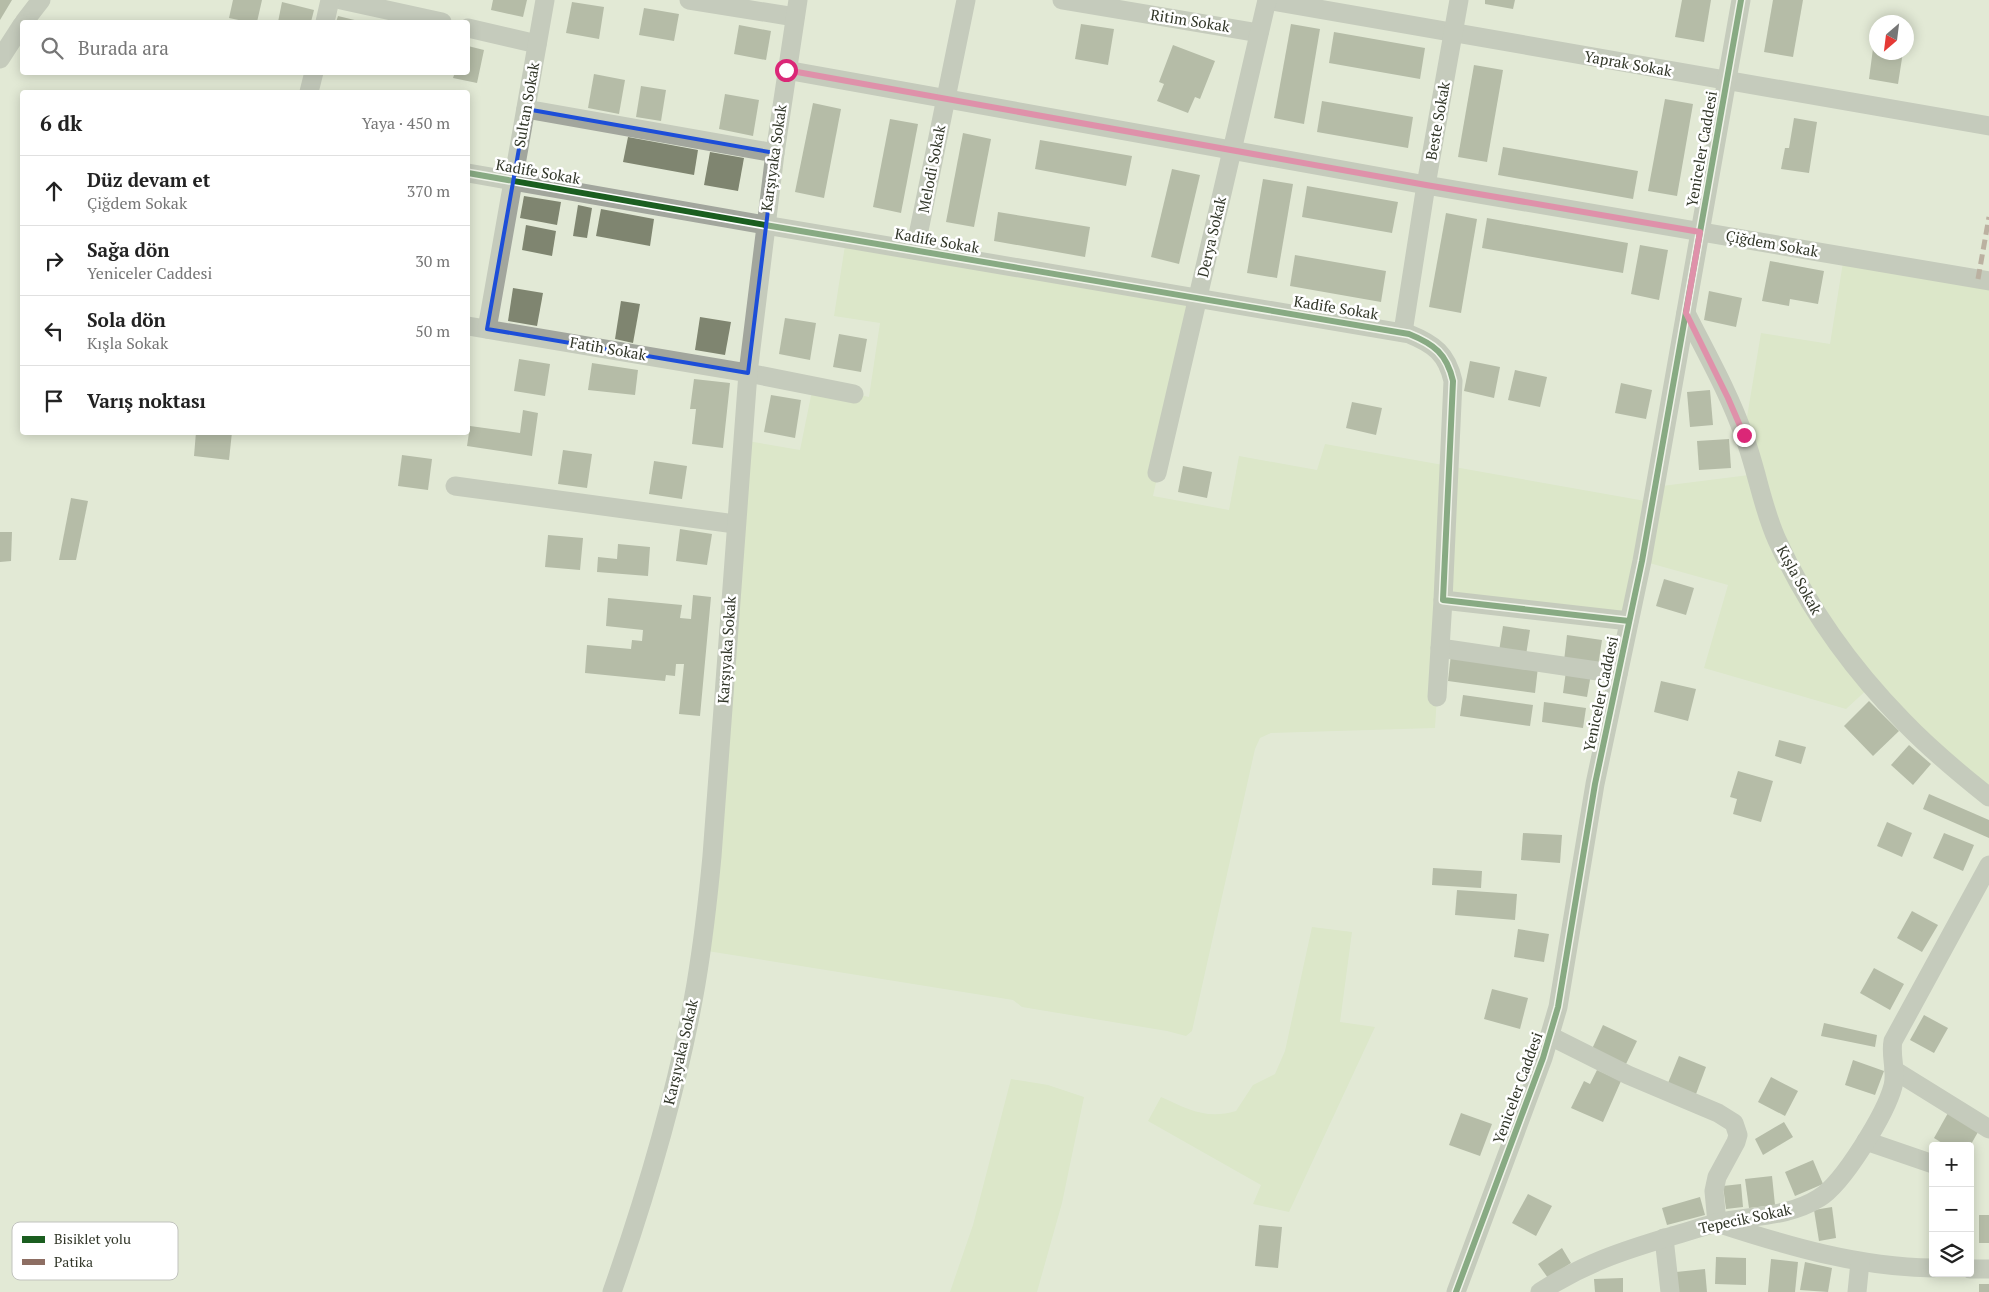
<!DOCTYPE html>
<html lang="tr">
<meta charset="utf-8">
<style>
:root{--surface:#fff;--page:#f6f6f6;--text:#222;--muted:#767676;--line:#e0e0e0}
body{margin:0;font-family:"PT Serif",serif;background:var(--page);color:var(--text)}
.controls{position:absolute;right:15px;bottom:15px;display:grid;overflow:hidden;border-radius:5px;box-shadow:0 2px 12px #0003}
.controls button{width:45px;height:45px;display:grid;place-items:center;padding:0;border:0;border-bottom:1px solid var(--line);background:var(--surface);color:var(--text);font:25px sans-serif}
.compass{position:absolute;left:1869px;top:15px;width:45px;height:45px;border-radius:50%;background:var(--surface);box-shadow:0 2px 12px #0003;rotate:208deg}
.stop{position:absolute;width:15px;height:15px;margin:-11px;border:4px solid #db2777;border-radius:50%;background:#fff}
.stop.end{background:#db2777;border-color:#fff;box-shadow:0 1px 5px #0008}
.list{margin:0;padding:0;list-style:none}
h2{display:flex;justify-content:space-between;align-items:center;height:65px;margin:0;padding:0 20px;font-size:21px}
h2 small{font-size:16px;font-weight:400;color:var(--muted)}
.list li{display:grid;grid-template-columns:32px 1fr auto;gap:15px;align-items:center;box-sizing:border-box;height:70px;padding:0 20px;border-top:1px solid var(--line)}
.list b{display:block;font-size:19px;white-space:nowrap}
.list p{margin:0;font-size:16px;white-space:nowrap;color:var(--muted)}
.list em{font-size:16px;font-style:normal;color:var(--muted)}
.icon{flex:none;width:28px;height:28px;fill:none;stroke:currentColor;stroke-width:2;stroke-linecap:round;stroke-linejoin:round}
.map{position:relative;flex:none;width:1989px;height:1292px;overflow:hidden}
.search{position:absolute;background:var(--surface);box-shadow:0 2px 12px #0003;left:20px;top:20px;width:450px;height:55px;display:flex;align-items:center;gap:12px;box-sizing:border-box;padding:0 18px;border-radius:5px;color:var(--muted);font-size:19px}
.panel{position:absolute;background:var(--surface);box-shadow:0 2px 12px #0003;left:20px;top:90px;width:450px;height:345px;border-radius:5px}
.map>svg:first-child{display:block}
</style>
<div class="map">
<svg width="1989" height="1292" viewBox="0 0 1989 1292">
<rect width="100%" height="100%" fill="#e2e9d6"/>
<g fill="#d4e4ba">
<polygon points="846,239 1197,298 1153,496 1229,510 1239,456 1317,470 1325,444 1651,502 1654,487 1757,474 1744,435 1761,333 1830,344 1844,256 1989,281 1989,797 1871,686 1846,709 1704,668 1728,585 1642,561 1629,621 1443,600 1435,728 1271,733 1260,738 1255,749 1192,1031 1186,1036 1167,1031 1022,1007 1013,1000 701,950 742,440 800,450 813,386 869,397 880,323 834,316"/>
<path d="M1312 927 1352 932 1340 1022 1375 1027 1289 1212 1253 1204 1261 1185 1148 1121 1161 1097C1188 1109 1206 1120 1236 1111L1253 1085 1275 1074 1285 1051Z"/>
<polygon points="1011,1079 1048,1085 1084,1097 1062,1203 1037,1292 950,1292 973,1225"/>
</g>
<g fill="#7f8570">
<polygon points="0,0 12,0 0,20"/>
<polygon points="233,0 262,0 257,22 248,22 229,18"/>
<polygon points="493,0 527,0 523,17 491,10"/>
<polygon points="1485,0 1515,0 1513,9 1485,4"/>
<polygon points="1682,0 1711,0 1704,42 1675,37"/>
<polygon points="1773,0 1803,0 1793,57 1764,52"/>
<polygon points="282,2 314,10 311,22 278,22"/>
<polygon points="572,2 604,7 599,39 566,33"/>
<polygon points="644,8 679,14 674,41 639,35"/>
<polygon points="338,16 363,22 336,22"/>
<polygon points="1081,24 1114,29 1108,65 1075,59"/>
<polygon points="1291,24 1320,29 1304,124 1274,118"/>
<polygon points="739,25 771,31 766,60 734,54"/>
<polygon points="1334,32 1425,48 1420,79 1329,63"/>
<polygon points="1874,41 1876,41 1876,52 1903,52 1898,84 1869,79"/>
<polygon points="1173,45 1215,61 1200,99 1195,97 1188,113 1157,101 1164,84 1159,82"/>
<polygon points="468,46 484,50 477,83 453,78 455,72 468,72"/>
<polygon points="1474,65 1503,70 1487,162 1458,157"/>
<polygon points="594,74 625,80 619,114 588,108"/>
<polygon points="641,86 666,90 661,121 636,117"/>
<polygon points="725,94 759,100 753,136 719,129"/>
<polygon points="1665,99 1693,104 1677,196 1648,191"/>
<polygon points="1322,101 1413,117 1408,148 1317,132"/>
<polygon points="813,103 841,109 824,198 795,192"/>
<polygon points="1794,118 1817,122 1809,173 1781,169 1785,148 1789,148"/>
<polygon points="890,119 918,124 901,213 873,207"/>
<polygon points="963,133 991,139 974,227 946,222"/>
<polygon points="628,137 698,150 694,175 623,162"/>
<polygon points="1040,140 1132,156 1126,186 1035,169"/>
<polygon points="1503,147 1638,171 1633,199 1498,175"/>
<polygon points="710,152 744,158 738,191 704,185"/>
<polygon points="1172,169 1200,175 1179,264 1151,257"/>
<polygon points="1263,179 1293,184 1277,278 1247,273"/>
<polygon points="1307,186 1398,202 1392,233 1302,217"/>
<polygon points="524,196 561,202 557,225 520,218"/>
<polygon points="578,205 592,208 587,238 573,236"/>
<polygon points="601,209 654,219 650,246 596,236"/>
<polygon points="998,212 1090,227 1085,257 994,241"/>
<polygon points="1446,213 1477,219 1461,313 1429,307"/>
<polygon points="1487,218 1628,243 1623,273 1482,248"/>
<polygon points="526,225 556,231 552,256 522,250"/>
<polygon points="1640,245 1668,250 1659,300 1631,294"/>
<polygon points="1295,255 1386,271 1381,302 1290,286"/>
<polygon points="1770,261 1824,271 1818,304 1790,299 1789,306 1762,301"/>
<polygon points="513,288 543,293 537,326 508,321"/>
<polygon points="1709,291 1742,298 1736,327 1704,320"/>
<polygon points="621,301 640,304 633,343 615,339"/>
<polygon points="700,317 731,322 725,355 695,350"/>
<polygon points="785,318 816,323 810,360 779,354"/>
<polygon points="839,334 867,339 861,372 833,367"/>
<polygon points="519,359 550,364 545,396 514,391"/>
<polygon points="1470,361 1500,367 1494,398 1464,391"/>
<polygon points="592,363 638,370 635,395 588,390"/>
<polygon points="1515,370 1547,377 1540,407 1508,400"/>
<polygon points="694,379 730,383 723,448 692,444 696,409 690,409"/>
<polygon points="1621,383 1652,390 1646,419 1615,413"/>
<polygon points="1710,390 1713,425 1690,427 1687,392"/>
<polygon points="771,395 801,400 795,438 764,432"/>
<polygon points="1352,402 1382,408 1376,435 1346,428"/>
<polygon points="523,410 538,413 532,456 467,446 470,426 520,433"/>
<polygon points="196,432 232,432 229,460 194,456"/>
<polygon points="1729,439 1731,468 1699,470 1697,441"/>
<polygon points="563,450 592,454 587,488 558,484"/>
<polygon points="402,455 432,459 428,490 398,486"/>
<polygon points="654,461 687,466 682,499 649,494"/>
<polygon points="1183,466 1212,472 1207,498 1178,492"/>
<polygon points="71,498 88,501 76,560 59,560"/>
<polygon points="680,529 712,534 707,565 676,561"/>
<polygon points="0,532 12,532 11,561 0,562"/>
<polygon points="548,535 583,538 580,570 545,567"/>
<polygon points="618,544 650,547 648,576 597,572 598,557 617,559"/>
<polygon points="1664,579 1694,588 1686,615 1656,606"/>
<polygon points="693,595 711,597 700,716 679,714 684,664 676,664 675,676 666,675 665,681 585,673 587,645 631,649 632,640 642,641 643,630 606,626 608,598 682,605 680,618 691,619"/>
<polygon points="1503,626 1530,630 1526,655 1499,651"/>
<polygon points="1567,635 1602,640 1598,666 1564,661"/>
<polygon points="1451,654 1538,667 1535,693 1448,681"/>
<polygon points="1566,671 1591,674 1587,697 1563,693"/>
<polygon points="1661,681 1696,689 1688,721 1654,712"/>
<polygon points="1463,695 1533,705 1530,726 1460,716"/>
<polygon points="1869,701 1899,731 1873,756 1844,726"/>
<polygon points="1544,702 1586,708 1583,728 1542,722"/>
<polygon points="1779,740 1806,747 1801,764 1775,756"/>
<polygon points="1909,745 1931,764 1913,785 1891,765"/>
<polygon points="1738,771 1773,781 1761,822 1733,814 1737,799 1730,797"/>
<polygon points="1929,794 1989,820 1989,838 1923,809"/>
<polygon points="1887,822 1912,833 1902,857 1877,846"/>
<polygon points="1523,833 1562,835 1560,863 1521,860"/>
<polygon points="1944,833 1974,845 1963,871 1933,858"/>
<polygon points="1433,868 1482,871 1481,888 1432,885"/>
<polygon points="1457,890 1517,894 1515,920 1455,915"/>
<polygon points="1912,911 1938,925 1922,952 1897,938"/>
<polygon points="1518,929 1549,934 1544,962 1514,957"/>
<polygon points="1874,968 1904,984 1890,1010 1860,993"/>
<polygon points="1492,989 1528,998 1520,1029 1484,1019"/>
<polygon points="1924,1015 1948,1028 1934,1053 1910,1040"/>
<polygon points="1824,1023 1877,1035 1875,1047 1821,1036"/>
<polygon points="1603,1025 1637,1041 1626,1064 1592,1049"/>
<polygon points="1679,1056 1706,1067 1696,1094 1668,1083"/>
<polygon points="1853,1060 1884,1071 1875,1095 1845,1085"/>
<polygon points="1597,1070 1621,1081 1603,1122 1571,1108 1584,1081 1590,1084"/>
<polygon points="1771,1077 1798,1091 1785,1116 1758,1102"/>
<polygon points="1461,1113 1492,1124 1480,1156 1449,1145"/>
<polygon points="1948,1113 1978,1132 1970,1146 1947,1146 1934,1138"/>
<polygon points="1784,1122 1793,1137 1763,1155 1755,1139"/>
<polygon points="1813,1160 1823,1184 1795,1196 1785,1172"/>
<polygon points="1772,1176 1775,1205 1749,1208 1745,1179"/>
<polygon points="1741,1184 1743,1207 1726,1209 1723,1186"/>
<polygon points="1528,1194 1552,1206 1536,1236 1512,1223"/>
<polygon points="1700,1197 1705,1215 1667,1225 1662,1208"/>
<polygon points="1832,1207 1836,1238 1819,1241 1814,1210"/>
<rect x="1979" y="1215" width="10" height="28"/>
<polygon points="1259,1225 1282,1227 1278,1268 1255,1266"/>
<polygon points="1562,1248 1571,1263 1548,1278 1538,1264"/>
<polygon points="1716,1257 1746,1258 1746,1285 1715,1284"/>
<polygon points="1771,1259 1798,1262 1795,1292 1768,1292"/>
<polygon points="1805,1262 1832,1268 1828,1292 1800,1290"/>
<polygon points="1705,1269 1707,1292 1678,1292 1676,1272"/>
<polygon points="1623,1278 1623,1292 1595,1292 1594,1279"/>
<rect x="1979" y="1284" width="10" height="8"/>
</g>
<g fill="none" stroke-linecap="round" stroke-linejoin="round">
<g stroke="#a2a69d" stroke-width="19">
<polyline points="341,0 442,22"/>
<polyline points="689,0 795,17"/>
<polyline points="1062,0 1259,33"/>
<polyline points="1267,0 1989,126"/>
<polyline points="24,22 41,0"/>
<polyline points="325,22 330,0"/>
<polyline points="468,28 537,44"/>
<polyline points="0,59 22,25"/>
<polyline points="786,70 1426,185 1989,281"/>
<polyline points="309,92 314,72"/>
<polyline points="526,109 775,153"/>
<path d="M468 173 765 225 1409 334C1434 344 1447 354 1453 381L1443 600 1629 621"/>
<polyline points="915,250 966,0"/>
<path d="M1686 313C1706 353 1729 393 1744 436 1757 470 1762 507 1777 540 1808 608 1852 669 1904 722 1930 749 1960 774 1989 797"/>
<polyline points="468,326 748,373 854,394"/>
<polyline points="487,329 545,0"/>
<polyline points="1403,332 1426,185 1459,0"/>
<polyline points="1157,473 1267,0"/>
<polyline points="455,486 735,524"/>
<polyline points="1440,648 1618,674"/>
<polyline points="1437,697 1443,600"/>
<path d="M1550 1036 1628 1075 1718 1113 1734 1123 1738 1135 1736 1142 1717 1177 1714 1191 1717 1223C1787 1246 1858 1267 1933 1268"/>
<polyline points="1894,1070 1989,1129"/>
<polyline points="1866,1141 1933,1164"/>
<polyline points="1664,1238 1670,1292"/>
<polyline points="1970,1269 1989,1269"/>
<path d="M612 1292C647 1192 678 1089 696 984 703 942 708 899 712 856L748 373 775 153 798 0"/>
<polyline points="1456,1292 1543,1058 1558,1007 1595,784 1642,561 1741,0"/>
<path d="M1540 1292C1585 1263 1622 1251 1672 1236 1687 1232 1701 1227 1716 1223 1751 1215 1787 1218 1819 1198 1843 1184 1886 1113 1893 1086 1897 1071 1890 1056 1893 1041L1989 865"/>
<polyline points="1857,1292 1860,1262"/>
</g>
<polyline stroke="#8d6e63" stroke-width="5" stroke-dasharray="10 5" stroke-linecap="butt" points="1978,279 1989,217"/>
<defs>
<g id="cycleway">
<path d="M468 173 765 225 1409 334C1434 344 1447 354 1453 381L1443 600 1629 621"/>
<polyline points="1456,1292 1543,1058 1558,1007 1595,784 1642,561 1741,0"/>
</g>
</defs>
<use href="#cycleway" stroke="#fff" stroke-width="9"/>
<use href="#cycleway" stroke="#1b5e20" stroke-width="6"/>
</g>
<g fill="none" stroke-linecap="round" stroke-linejoin="round">
<polyline stroke="#db2777" stroke-width="6" points="786,70 1426,185 1700,232 1686,313 1728,398 1744,435"/>
</g>
<path d="M0 0H1989V1292H0ZM526 109 775 153 748 373 487 329Z" fill="#e2e9d6" fill-opacity=".55" fill-rule="evenodd"/>
<path fill="none" stroke="#1d4ed8" stroke-width="4" stroke-linejoin="round" d="M526 109 775 153 748 373 487 329Z"/>
<g text-anchor="middle" stroke-width="5" stroke-linejoin="round" paint-order="stroke">
<g font-size="15" fill="#313628" stroke="#fff">
<text transform="translate(1190 21) rotate(9)" y="5">Ritim Sokak</text>
<text transform="translate(1628 64) rotate(10)" y="5">Yaprak Sokak</text>
<text transform="translate(527 105) rotate(-80)" y="5">Sultan Sokak</text>
<text transform="translate(1438 121) rotate(-80)" y="5">Beste Sokak</text>
<text transform="translate(1702 149) rotate(-80)" y="5">Yeniceler Caddesi</text>
<text transform="translate(774 158) rotate(-82)" y="5">Karşıyaka Sokak</text>
<text transform="translate(932 169) rotate(-79)" y="5">Melodi Sokak</text>
<text transform="translate(538 172) rotate(10)" y="5">Kadife Sokak</text>
<text transform="translate(1212 237) rotate(-77)" y="5">Derya Sokak</text>
<text transform="translate(937 241) rotate(10)" y="5">Kadife Sokak</text>
<text transform="translate(1772 244) rotate(10)" y="5">Çiğdem Sokak</text>
<text transform="translate(1336 308) rotate(9)" y="5">Kadife Sokak</text>
<text transform="translate(608 349) rotate(10)" y="5">Fatih Sokak</text>
<text transform="translate(1799 580) rotate(61)" y="5">Kışla Sokak</text>
<text transform="translate(727 650) rotate(-86)" y="5">Karşıyaka Sokak</text>
<text transform="translate(1601 694) rotate(-78)" y="5">Yeniceler Caddesi</text>
<text transform="translate(681 1052) rotate(-77)" y="5">Karşıyaka Sokak</text>
<text transform="translate(1518 1088) rotate(-70)" y="5">Yeniceler Caddesi</text>
<text transform="translate(1745 1219) rotate(-12)" y="5">Tepecik Sokak</text>
</g>
</g>
<rect x="12" y="1222" width="166" height="58" rx="8" fill="#fff" stroke="#c1c3be" stroke-width="1"/>
<rect x="22" y="1236" width="23" height="7" fill="#1b5e20"/>
<rect x="22" y="1259" width="23" height="6" fill="#8d6e63"/>
<g font-size="14" fill="#313628">
<text x="54" y="1244">Bisiklet yolu</text>
<text x="54" y="1267">Patika</text>
</g>
</svg>
<div class="controls">
<button>+</button>
<button>−</button>
<button><svg class="icon" aria-label="layers" viewBox="0 0 24 24"><path d="M12 4l9 5-9 5-9-5zM3 14l9 5 9-5"/></svg></button>
</div>
<svg class="compass" viewBox="-18 -18 36 36"><path d="M0-13l5 13h-10z" fill="#e53935"/><path d="M0 13l5-13h-10z" fill="#767676"/></svg>
<div class="stop" style="left:786px;top:70px"></div>
<div class="stop end" style="left:1744px;top:435px"></div>
<div class="search"><svg class="icon" aria-label="search" viewBox="0 0 24 24"><circle cx="10" cy="10" r="6"/><path d="M15 15l6 6"/></svg>Burada ara</div>
<section class="panel">
<h2>6 dk<small>Yaya · 450 m</small></h2>
<ul class="list">
<li><svg class="icon" aria-label="ahead" viewBox="0 0 24 24"><path d="M12 20V5M6 11l6-6 6 6"/></svg><div><b>Düz devam et</b><p>Çiğdem Sokak</p></div><em>370 m</em></li>
<li><svg class="icon" aria-label="right" viewBox="0 0 24 24"><path d="M7 20v-9h11M14 6l5 5-5 5"/></svg><div><b>Sağa dön</b><p>Yeniceler Caddesi</p></div><em>30 m</em></li>
<li><svg class="icon" aria-label="left" viewBox="0 0 24 24"><path d="M17 20v-9H6M10 6l-5 5 5 5"/></svg><div><b>Sola dön</b><p>Kışla Sokak</p></div><em>50 m</em></li>
<li><svg class="icon" aria-label="arrive" viewBox="0 0 24 24"><path d="M6 21V4h12l-3 4 3 4H6"/></svg><div><b>Varış noktası</b></div></li>
</ul>
</section>
</div>
